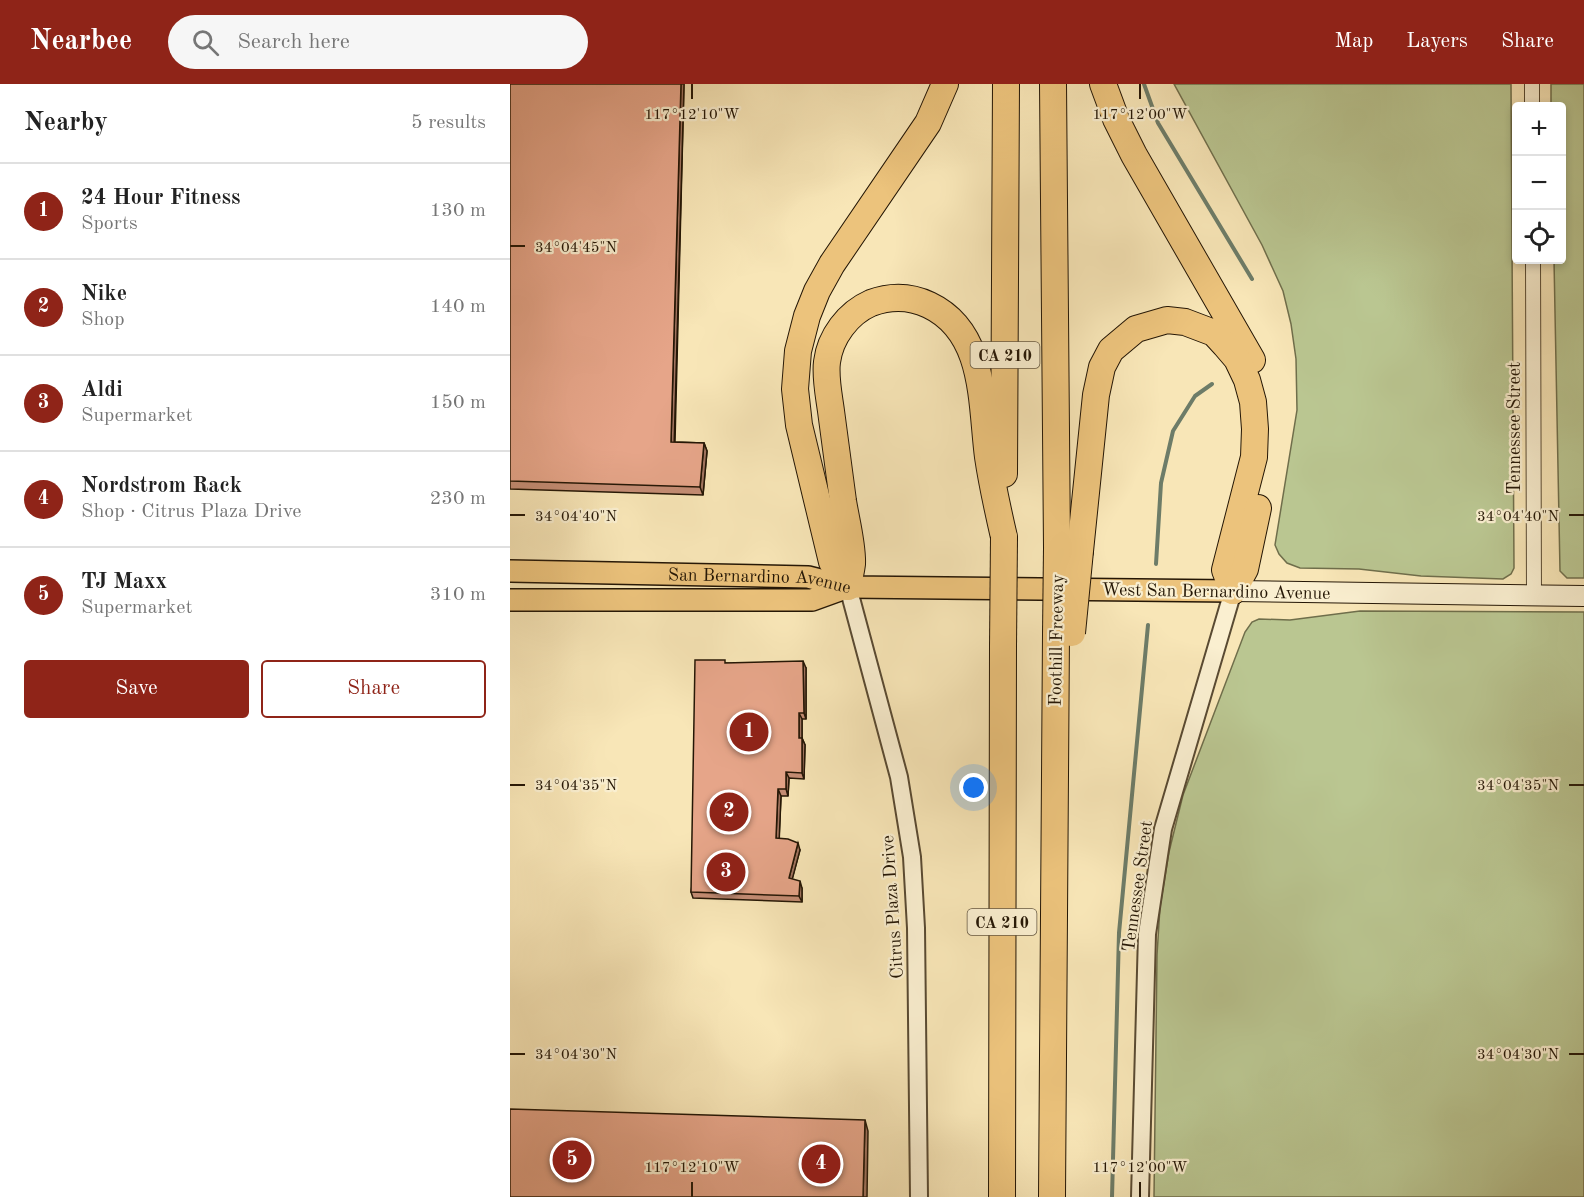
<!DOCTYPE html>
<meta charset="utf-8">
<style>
:root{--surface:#fff;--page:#f6f6f6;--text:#222;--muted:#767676;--line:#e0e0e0;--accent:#8f2418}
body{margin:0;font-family:"Old Standard TT",serif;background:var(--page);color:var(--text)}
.controls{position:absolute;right:18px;top:18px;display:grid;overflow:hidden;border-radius:6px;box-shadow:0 3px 9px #0003}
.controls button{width:54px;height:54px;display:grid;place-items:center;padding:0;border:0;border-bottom:2px solid var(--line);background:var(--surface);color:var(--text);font:30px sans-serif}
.you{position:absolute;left:464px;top:704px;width:21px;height:21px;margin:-15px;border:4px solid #fff;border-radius:50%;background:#1a73e8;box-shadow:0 0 0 9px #1a73e833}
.badge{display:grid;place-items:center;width:39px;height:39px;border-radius:50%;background:var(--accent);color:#fff;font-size:20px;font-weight:700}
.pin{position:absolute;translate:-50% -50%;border:3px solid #fff;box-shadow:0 2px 6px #0006}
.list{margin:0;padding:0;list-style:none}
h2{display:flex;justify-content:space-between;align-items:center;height:78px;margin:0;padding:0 24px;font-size:26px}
h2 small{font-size:20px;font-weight:400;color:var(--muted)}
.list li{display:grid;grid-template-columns:39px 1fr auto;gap:18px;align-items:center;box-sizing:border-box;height:96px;padding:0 24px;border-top:2px solid var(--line)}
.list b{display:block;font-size:22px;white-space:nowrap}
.list p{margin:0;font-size:20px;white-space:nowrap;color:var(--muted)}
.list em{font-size:20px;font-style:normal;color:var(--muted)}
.actions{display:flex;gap:12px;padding:18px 24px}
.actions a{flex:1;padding:14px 0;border:2px solid var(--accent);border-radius:6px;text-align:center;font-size:21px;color:var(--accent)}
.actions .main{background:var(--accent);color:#fff}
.icon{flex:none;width:33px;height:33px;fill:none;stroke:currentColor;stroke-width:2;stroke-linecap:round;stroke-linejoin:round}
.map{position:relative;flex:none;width:1074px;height:1113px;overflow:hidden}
header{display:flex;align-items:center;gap:36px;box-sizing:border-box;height:84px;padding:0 30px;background:var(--accent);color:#fff}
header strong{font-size:28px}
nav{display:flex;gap:33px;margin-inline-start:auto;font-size:21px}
.search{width:420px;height:54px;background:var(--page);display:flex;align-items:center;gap:15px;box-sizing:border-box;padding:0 21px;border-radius:33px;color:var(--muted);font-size:22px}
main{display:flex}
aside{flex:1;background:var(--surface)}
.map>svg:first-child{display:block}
</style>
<header>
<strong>Nearbee</strong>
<div class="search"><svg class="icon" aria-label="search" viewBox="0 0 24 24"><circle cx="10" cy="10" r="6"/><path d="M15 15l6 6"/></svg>Search here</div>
<nav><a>Map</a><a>Layers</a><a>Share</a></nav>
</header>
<main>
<aside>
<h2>Nearby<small>5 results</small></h2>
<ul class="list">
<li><span class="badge">1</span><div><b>24 Hour Fitness</b><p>Sports</p></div><em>130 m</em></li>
<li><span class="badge">2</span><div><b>Nike</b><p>Shop</p></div><em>140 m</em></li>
<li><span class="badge">3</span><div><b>Aldi</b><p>Supermarket</p></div><em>150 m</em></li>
<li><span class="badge">4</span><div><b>Nordstrom Rack</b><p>Shop · Citrus Plaza Drive</p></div><em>230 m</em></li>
<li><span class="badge">5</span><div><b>TJ Maxx</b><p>Supermarket</p></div><em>310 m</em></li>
</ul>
<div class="actions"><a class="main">Save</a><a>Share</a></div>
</aside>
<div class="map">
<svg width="1074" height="1113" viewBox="0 0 1074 1113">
<rect width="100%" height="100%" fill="#f8e6b7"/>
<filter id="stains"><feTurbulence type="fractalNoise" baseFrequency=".00333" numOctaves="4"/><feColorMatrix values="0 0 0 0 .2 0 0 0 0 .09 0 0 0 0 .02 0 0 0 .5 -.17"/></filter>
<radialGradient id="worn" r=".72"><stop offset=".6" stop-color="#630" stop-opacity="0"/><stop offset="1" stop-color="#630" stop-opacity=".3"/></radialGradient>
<g fill="#bac691" stroke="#6f6e4b" stroke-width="1.5">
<polygon points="664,0 1001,0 1004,484 1001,490 993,495 911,492 849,485 790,484 777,479 769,470 765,461 787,326 786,275 781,240 773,207 752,161"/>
<polygon points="1041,0 1074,0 1074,494 1057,494 1050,487 1044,176 1052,176 1052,22 1041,22"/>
<polygon points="850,527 1074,528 1074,1113 644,1113 647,871 650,823 659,768 673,711 735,548 742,538 749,535 780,536"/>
</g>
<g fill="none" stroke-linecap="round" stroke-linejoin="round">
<g stroke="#6d7c68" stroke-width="4">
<polyline points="634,0 648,39 742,195"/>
<polyline points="646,480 651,399 663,347 685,312 702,300"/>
<polyline points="602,1113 609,849 638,541"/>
</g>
<defs>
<g id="minor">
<polyline points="1022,0 1022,22"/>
<polyline points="1023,176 1024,511"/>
</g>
<g id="tertiary">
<polyline points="338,503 389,693 402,773 406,844 409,1113"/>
<polyline points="630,1113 637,850 653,745 723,507"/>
</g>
<polyline id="secondary" points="723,507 1074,512"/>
<g id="primary">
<path id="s1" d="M0 487 298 493 338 503 723 507"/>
<polyline points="0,516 302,516 338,503"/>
</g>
<g id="motorway">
<polyline points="543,0 547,464"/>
<polyline points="593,0 606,35 624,71 742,276"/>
<polyline points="494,390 496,0"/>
<polyline points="570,467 586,311 592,283 601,266 626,245 657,236 675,238 704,249 715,261 727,275 737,296 743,318 745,345 744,373 715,486 723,507"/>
<path d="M338 503C339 495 341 488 342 480 343 462 336 436 333 417 329 387 325 357 321 327 319 312 315 293 317 278 320 253 338 229 361 219 380 212 400 212 419 221 476 248 471 319 478 373 482 400 488 427 494 453"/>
<polyline points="338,503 322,478 289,341 285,305 288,267 297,232 307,207 322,180 418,39 435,0"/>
<polyline points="723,507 735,485 748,424"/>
<polyline points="492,1113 493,562"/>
<polyline points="542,1113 546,550"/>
</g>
</defs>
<use href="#minor" stroke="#594a32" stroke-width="16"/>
<use href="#tertiary" stroke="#594a32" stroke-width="20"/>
<use href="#secondary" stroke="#241605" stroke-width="22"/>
<use href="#primary" stroke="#241605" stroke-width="24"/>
<use href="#motorway" stroke="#241605" stroke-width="28"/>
<use href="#minor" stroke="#faefd0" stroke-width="14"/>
<use href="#tertiary" stroke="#faefd0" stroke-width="16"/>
<use href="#secondary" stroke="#faefd0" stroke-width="20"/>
<use href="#primary" stroke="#ecc37c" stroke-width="21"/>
<use href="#motorway" stroke="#ecc37c" stroke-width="26"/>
<defs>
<g id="motorway-bridge">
<polyline points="562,549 570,467"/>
<polyline points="546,550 547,464"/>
<polyline points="493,562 494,453"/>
</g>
</defs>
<use href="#motorway-bridge" stroke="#241605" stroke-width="28" stroke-linecap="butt"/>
<use href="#motorway-bridge" stroke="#ecc37c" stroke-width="26"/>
</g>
<g fill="#c68e76" stroke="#241605" stroke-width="1.5">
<polygon points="0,0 174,0 165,358 194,359 197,367 193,411 0,405"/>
<polygon points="215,579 296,584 296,635 292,635 292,654 295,661 294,695 279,694 278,712 271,712 269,755 290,766 282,795 292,804 292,818 183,814 181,808"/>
</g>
<g fill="#a17460" stroke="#241605" stroke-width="1.5">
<polygon points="171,0 174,0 164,366 161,358"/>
<polygon points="194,359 197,367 193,411 190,403"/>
<polygon points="293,577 296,584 296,635 294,629"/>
<polygon points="289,629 292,635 292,661 289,654"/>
<polygon points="292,654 295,661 294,695 292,689"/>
<polygon points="276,688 279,694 278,712 276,705"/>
<polygon points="268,705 271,712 269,761 266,754"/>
<polygon points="288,759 290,766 281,800 279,794"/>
<polygon points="290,797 292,804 292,818 289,812"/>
<polygon points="355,1036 358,1047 357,1113 353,1113"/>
</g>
<g fill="#e6a589" stroke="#241605" stroke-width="1.5">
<polygon points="0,0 171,0 161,358 194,359 190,403 0,397"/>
<polygon points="185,576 215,576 215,579 293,577 294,629 289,629 289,654 292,654 292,689 276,688 276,705 268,705 266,754 278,755 288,759 279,794 290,797 289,812 181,808"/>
<polygon points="0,1025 355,1036 353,1113 0,1113"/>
</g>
<path fill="none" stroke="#241605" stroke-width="2" d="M182 0V15M630 0V15M0 162H15M0 431H15M1059 431H1074M0 701H15M1059 701H1074M0 970H15M1059 970H1074M182 1098V1113M630 1098V1113"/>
<g text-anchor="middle" stroke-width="4.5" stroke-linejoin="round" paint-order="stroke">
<g fill="#faefd0" stroke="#645742" stroke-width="1.5">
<rect x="460.5" y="258" width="69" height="26" rx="4.5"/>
<rect x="457.5" y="825" width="69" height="26" rx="4.5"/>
</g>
<g font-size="16" font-weight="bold" fill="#241605">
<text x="495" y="277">CA 210</text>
<text x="492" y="844">CA 210</text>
</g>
<g font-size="18" fill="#241605" stroke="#faefd0">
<text transform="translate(1004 344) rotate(-90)" y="6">Tennessee Street</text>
<text dy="6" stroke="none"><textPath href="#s1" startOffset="250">San Bernardino Avenue</textPath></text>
<text transform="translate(706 507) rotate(1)" y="6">West San Bernardino Avenue</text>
<text transform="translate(546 556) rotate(-89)" y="6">Foothill Freeway</text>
<text transform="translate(627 802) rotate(-82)" y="6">Tennessee Street</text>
<text transform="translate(382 823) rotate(-94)" y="6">Citrus Plaza Drive</text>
</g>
</g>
<g font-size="15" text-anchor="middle" fill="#241605" stroke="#faefd0" stroke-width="4.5" stroke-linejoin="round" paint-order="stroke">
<text x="182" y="35">117°12'10"W</text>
<text x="630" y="35">117°12'00"W</text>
<text x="66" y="168">34°04'45"N</text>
<text x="66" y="437">34°04'40"N</text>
<text x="1008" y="437">34°04'40"N</text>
<text x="66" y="706">34°04'35"N</text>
<text x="1008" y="706">34°04'35"N</text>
<text x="66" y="975">34°04'30"N</text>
<text x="1008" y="975">34°04'30"N</text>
<text x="182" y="1088">117°12'10"W</text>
<text x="630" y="1088">117°12'00"W</text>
</g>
<rect width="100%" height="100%" filter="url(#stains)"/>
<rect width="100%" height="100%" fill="url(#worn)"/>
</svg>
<div class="controls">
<button>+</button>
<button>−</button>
<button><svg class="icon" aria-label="locate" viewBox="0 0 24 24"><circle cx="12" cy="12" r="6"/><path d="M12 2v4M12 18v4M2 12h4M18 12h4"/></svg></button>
</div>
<div class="you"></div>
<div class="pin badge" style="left:239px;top:648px">1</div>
<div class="pin badge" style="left:219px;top:728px">2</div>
<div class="pin badge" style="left:216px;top:788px">3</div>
<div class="pin badge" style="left:311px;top:1080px">4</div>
<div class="pin badge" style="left:62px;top:1076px">5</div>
</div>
</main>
